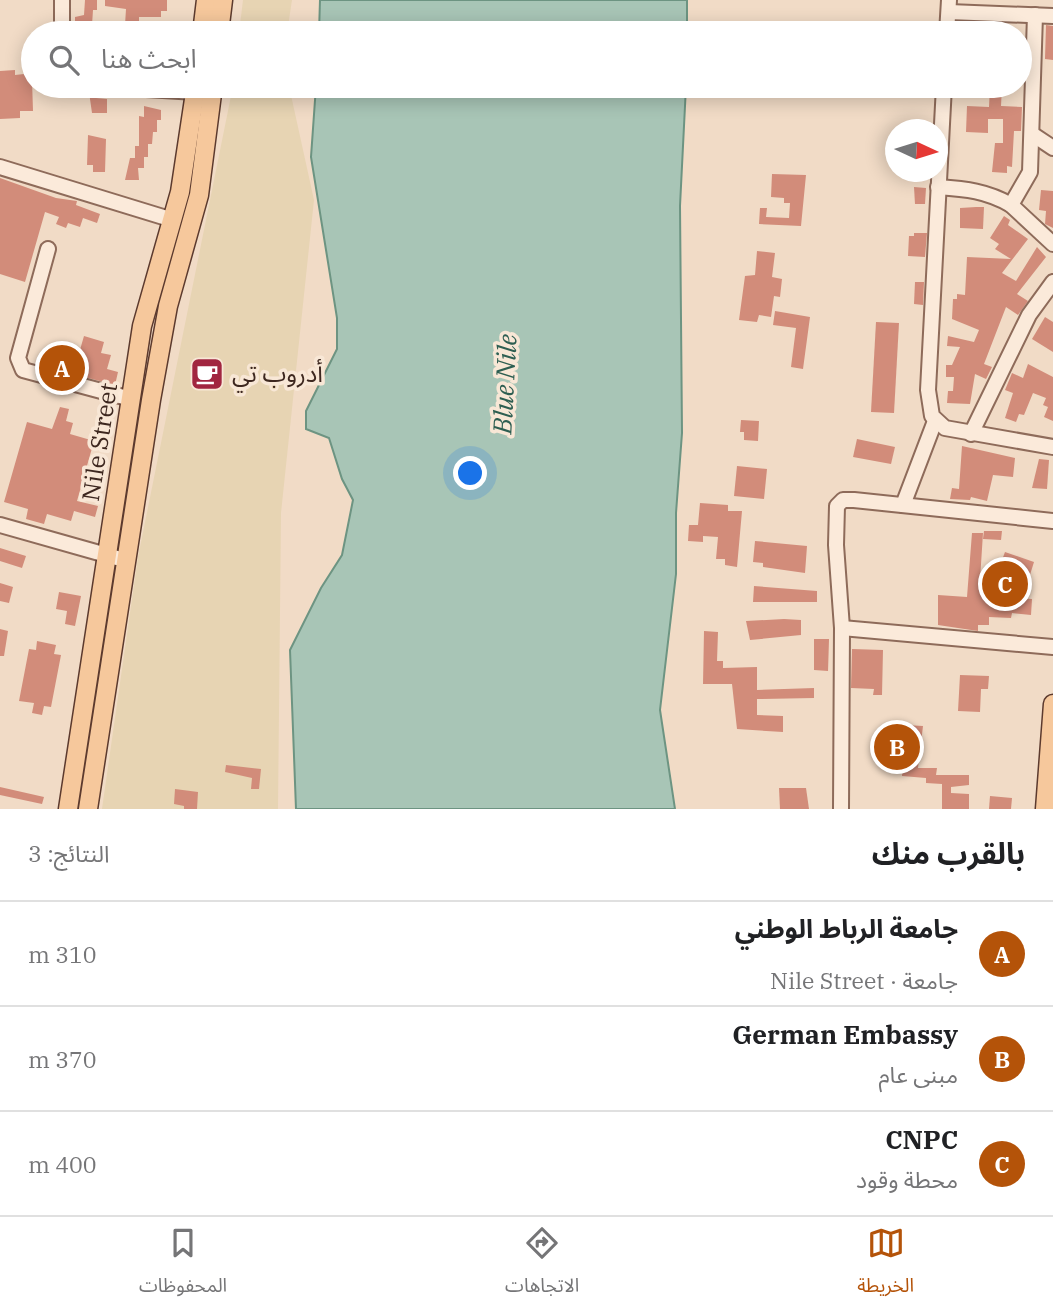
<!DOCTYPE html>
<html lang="ar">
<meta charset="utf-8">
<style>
:root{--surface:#fff;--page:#f2f2f2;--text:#202124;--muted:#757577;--line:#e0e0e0;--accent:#b45309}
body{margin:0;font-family:"IBM Plex Serif","Noto Sans Arabic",serif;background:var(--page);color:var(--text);direction:rtl}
.compass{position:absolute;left:885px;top:119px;width:63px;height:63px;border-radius:50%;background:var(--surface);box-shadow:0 4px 18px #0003;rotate:94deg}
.you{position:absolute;left:471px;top:474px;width:24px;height:24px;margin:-18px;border:5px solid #fff;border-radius:50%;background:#1a73e8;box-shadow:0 0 0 10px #1a73e833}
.badge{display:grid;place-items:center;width:46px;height:46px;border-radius:50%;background:var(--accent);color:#fff;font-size:23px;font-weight:700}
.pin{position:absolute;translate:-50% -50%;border:4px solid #fff;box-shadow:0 2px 7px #0006}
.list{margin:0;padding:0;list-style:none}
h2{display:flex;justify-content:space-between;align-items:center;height:91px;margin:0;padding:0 28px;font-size:30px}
h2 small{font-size:23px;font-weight:400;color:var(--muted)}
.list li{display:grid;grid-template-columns:46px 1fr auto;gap:21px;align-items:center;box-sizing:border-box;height:105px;padding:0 28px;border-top:2px solid var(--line)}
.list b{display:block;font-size:26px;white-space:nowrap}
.list p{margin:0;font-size:23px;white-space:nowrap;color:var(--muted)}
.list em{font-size:23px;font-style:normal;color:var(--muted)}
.icon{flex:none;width:38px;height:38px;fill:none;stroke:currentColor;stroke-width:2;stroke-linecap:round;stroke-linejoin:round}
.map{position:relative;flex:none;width:1053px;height:809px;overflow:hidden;direction:ltr}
.search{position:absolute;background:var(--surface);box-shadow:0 4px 18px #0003;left:21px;right:21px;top:21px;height:77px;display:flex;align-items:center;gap:18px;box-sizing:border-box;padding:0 24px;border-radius:38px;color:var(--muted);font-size:26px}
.sheet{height:406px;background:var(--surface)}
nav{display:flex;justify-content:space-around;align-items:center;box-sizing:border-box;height:98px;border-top:2px solid var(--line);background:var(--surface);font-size:19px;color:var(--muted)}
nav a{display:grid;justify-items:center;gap:4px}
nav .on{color:var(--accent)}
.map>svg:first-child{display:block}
</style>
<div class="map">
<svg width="1053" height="809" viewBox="0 0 1053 809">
<rect width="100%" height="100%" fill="#f1dbc6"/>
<g fill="#e7d4b3">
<polygon points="243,0 292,0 287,33 239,33"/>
<polygon points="233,86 289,86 314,200 281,513 278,809 102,809 138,557"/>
</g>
<g fill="#a8c5b6" stroke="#6d9482" stroke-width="2">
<polygon points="320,0 687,0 687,33 319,33"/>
<polygon points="316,86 686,86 680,206 682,433 676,513 676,574 660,710 675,809 296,809 290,650 321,588 342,555 353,500 342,479 329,438 306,429 306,411 337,349 337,318 311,157"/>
</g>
<g fill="#d28c7a">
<polygon points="85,0 97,0 97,10 93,10 92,25 75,24 75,17 84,15"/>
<polygon points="105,0 167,0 167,11 161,11 161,17 139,17 139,26 125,25 126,9 105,6"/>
<polygon points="1046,25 1053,26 1053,60 1045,59"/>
<polygon points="15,70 15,75 24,74 32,80 33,111 20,111 20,118 0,119 0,71"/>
<polygon points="990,86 1002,86 1001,106 1022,107 1021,131 1014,131 1012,167 1007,166 1007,173 992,172 995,143 1003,143 1003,119 988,119 988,133 966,132 967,106 989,107"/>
<polygon points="89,92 96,98 107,99 107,113 92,113"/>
<polygon points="144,106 161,110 161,120 157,120 157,132 153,132 152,144 148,144 148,157 144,157 144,168 138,168 139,180 125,180 130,158 135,158 135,146 139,146 139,116 144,117"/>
<polygon points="88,135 106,139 105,172 93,172 93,165 87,165"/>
<polygon points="772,174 806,175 801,226 759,224 760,208 767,208 766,217 789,218 790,203 784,203 784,198 771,197"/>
<polygon points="0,178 56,198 77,201 76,205 100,214 97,223 83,218 80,227 68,223 66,228 56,224 59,217 45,212 25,282 0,274"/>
<polygon points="914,187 926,188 925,204 915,204"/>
<polygon points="1041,190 1053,191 1053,228 1045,224 1046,211 1039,210"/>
<polygon points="976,207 984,207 983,229 960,228 960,208"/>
<polygon points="1004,216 1010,220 1008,225 1028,239 1002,273 1016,281 1037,247 1046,257 1017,294 1028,301 1018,315 1006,307 984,364 992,367 986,379 975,374 970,404 947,403 948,391 953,391 954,377 946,377 946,365 952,365 960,347 947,346 948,336 974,342 979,330 952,319 953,299 957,299 957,294 965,295 967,257 1011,259 995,249 999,244 990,238"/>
<polygon points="914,233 927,233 925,257 908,256 909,236 914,236"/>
<polygon points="757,251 775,253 772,277 782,279 780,297 774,296 771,317 759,315 757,322 739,320 745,276 755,275"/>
<polygon points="915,282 924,282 923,305 914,304"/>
<polygon points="775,311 810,317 803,369 791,367 796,328 773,325"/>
<polygon points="1045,317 1053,322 1053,352 1032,339"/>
<polygon points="876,322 899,323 894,413 871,412"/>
<polygon points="84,336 104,342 101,353 111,355 107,369 118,372 115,385 73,374"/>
<polygon points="1028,364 1053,377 1053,421 1044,417 1048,407 1043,405 1046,398 1033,393 1024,415 1019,414 1016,422 1005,418 1013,393 1005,390 1010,378 1012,373 1023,378"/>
<polygon points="60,407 69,409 66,421 73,423 70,434 94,441 77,501 98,506 95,517 74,511 71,521 47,514 44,524 26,519 28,509 4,502 27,422 52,429"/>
<polygon points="741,420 759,421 758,441 744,440 744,432 740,432"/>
<polygon points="857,439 895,447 891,464 853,457"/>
<polygon points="962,446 1015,458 1013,477 993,475 987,501 971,497 970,500 950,499 952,488 959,489"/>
<polygon points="1039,459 1049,460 1047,489 1032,488"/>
<polygon points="737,466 767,469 764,499 734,496"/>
<polygon points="700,503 728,505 728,511 742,511 737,567 725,565 725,559 716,559 718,537 703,536 703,542 688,541 689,525 698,525"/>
<polygon points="984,531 1002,531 1001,540 983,539"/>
<polygon points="972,533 983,533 980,580 998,582 997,597 1032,599 1031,615 1012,613 1011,618 989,617 989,625 978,625 978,631 938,625 938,595 967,597"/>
<polygon points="755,541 807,546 805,573 763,567 763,563 753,562"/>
<polygon points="0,548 26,556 22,568 0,561"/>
<polygon points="1005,552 1034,562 1029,578 999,568"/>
<polygon points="0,583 13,587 9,603 0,601"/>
<polygon points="754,586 817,591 817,602 753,602"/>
<polygon points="59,592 81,596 75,626 65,624 67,611 56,609"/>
<polygon points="784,619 801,620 801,635 750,640 746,621"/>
<polygon points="0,629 8,631 4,656 0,656"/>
<polygon points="704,631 718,632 717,661 723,661 723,668 757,667 757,690 814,688 814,698 757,699 757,715 783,716 783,732 737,729 732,684 703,684"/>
<polygon points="814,639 829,639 828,671 814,670"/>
<polygon points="37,641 56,645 54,654 61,655 51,707 44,706 42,715 32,713 34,703 19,701 29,649 36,650"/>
<polygon points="852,649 883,650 882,695 873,695 874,689 851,688"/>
<polygon points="960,675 989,676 988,689 981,689 980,712 958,711"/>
<polygon points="905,725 923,726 918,768 937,768 936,775 969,775 969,785 951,787 951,793 969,794 969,809 942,809 942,784 926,783 926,778 902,776"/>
<polygon points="226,765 261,769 259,789 251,789 252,778 225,772"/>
<polygon points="0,787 44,797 42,804 0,795"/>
<polygon points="779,788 806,788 809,809 780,809"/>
<polygon points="175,789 198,792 197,809 184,809 184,806 174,804"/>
<polygon points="990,796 1012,798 1011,809 989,809"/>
</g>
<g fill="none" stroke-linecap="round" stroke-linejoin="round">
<defs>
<g id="minor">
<polyline points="949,12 1053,16"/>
<polyline points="1035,15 1030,172 1011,205 1053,244"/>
<polyline points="62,33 62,0"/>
<polyline points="947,33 949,0"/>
<polyline points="96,86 196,92"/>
<polyline points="944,86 928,390 932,416 945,428 1053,447"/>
<polyline points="1032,134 1053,148"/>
<polyline points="0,167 173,220"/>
<path d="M938 187C966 189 987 191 1011 205"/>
<polyline points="48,249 18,358 23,370 131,399"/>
<polyline points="971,434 1029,315 1053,282"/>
<polyline points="903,505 935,421"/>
<polyline points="0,525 117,558"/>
<polyline points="842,628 1053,647"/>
<polyline points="841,809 842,628 836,545 837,506 843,500 854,500 1053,521"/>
</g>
<g id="major">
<polyline points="202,33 206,0"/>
<polyline points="219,33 223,0"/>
<polyline points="68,809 142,326 180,192 196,86"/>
<polyline points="88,809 151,400 168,306 199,195 213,86"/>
<polyline points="1045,809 1053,704"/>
</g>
</defs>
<use href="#minor" stroke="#8e6b5a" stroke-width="18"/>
<use href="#major" stroke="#5c3a2e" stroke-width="21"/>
<use href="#minor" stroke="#fbeada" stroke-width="14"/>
<use href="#major" stroke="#f6c89c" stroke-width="18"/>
</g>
<defs>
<symbol id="cafe-square" viewBox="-11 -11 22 22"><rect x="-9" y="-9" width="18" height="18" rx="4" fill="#a12640" stroke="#f8e7d6"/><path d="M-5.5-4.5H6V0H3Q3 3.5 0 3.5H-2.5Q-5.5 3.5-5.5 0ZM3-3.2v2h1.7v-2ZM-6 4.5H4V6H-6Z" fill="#fff"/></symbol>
</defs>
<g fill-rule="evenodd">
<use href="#cafe-square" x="188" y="355" width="38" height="38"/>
</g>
<g text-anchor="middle" stroke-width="7" stroke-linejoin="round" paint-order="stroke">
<g font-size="24" fill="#3d271f" stroke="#f8e7d6" text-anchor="start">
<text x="232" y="382">أدروب تي</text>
</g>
<g font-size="24" fill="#3d271f" stroke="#f8e7d6">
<text transform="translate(100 442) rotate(-81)" y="8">Nile Street</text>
</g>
<g font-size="26" font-style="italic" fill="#2d5e51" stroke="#f8e7d6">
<text transform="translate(505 384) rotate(-87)" y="9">Blue Nile</text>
</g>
</g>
</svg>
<svg class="compass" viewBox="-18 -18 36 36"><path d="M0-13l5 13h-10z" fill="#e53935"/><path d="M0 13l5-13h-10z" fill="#757577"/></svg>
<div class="you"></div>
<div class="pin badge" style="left:62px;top:368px">A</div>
<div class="pin badge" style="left:897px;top:747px">B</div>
<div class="pin badge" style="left:1005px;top:584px">C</div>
<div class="search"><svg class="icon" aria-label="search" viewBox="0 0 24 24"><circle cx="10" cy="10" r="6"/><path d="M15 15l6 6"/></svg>ابحث هنا</div>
</div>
<section class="sheet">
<h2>بالقرب منك<small>النتائج: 3</small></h2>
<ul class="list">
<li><span class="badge">A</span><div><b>جامعة الرباط الوطني</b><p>جامعة · Nile Street</p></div><em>310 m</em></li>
<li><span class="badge">B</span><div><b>German Embassy</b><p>مبنى عام</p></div><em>370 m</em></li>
<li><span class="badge">C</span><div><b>CNPC</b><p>محطة وقود</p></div><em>400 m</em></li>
</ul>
</section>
<nav>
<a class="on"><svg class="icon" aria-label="map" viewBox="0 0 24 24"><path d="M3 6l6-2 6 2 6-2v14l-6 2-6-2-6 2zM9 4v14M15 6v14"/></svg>الخريطة</a>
<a><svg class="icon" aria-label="directions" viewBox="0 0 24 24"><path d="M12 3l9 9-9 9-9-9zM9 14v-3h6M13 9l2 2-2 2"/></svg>الاتجاهات</a>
<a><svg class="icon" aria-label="saved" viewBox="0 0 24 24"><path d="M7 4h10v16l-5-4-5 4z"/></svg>المحفوظات</a>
</nav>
